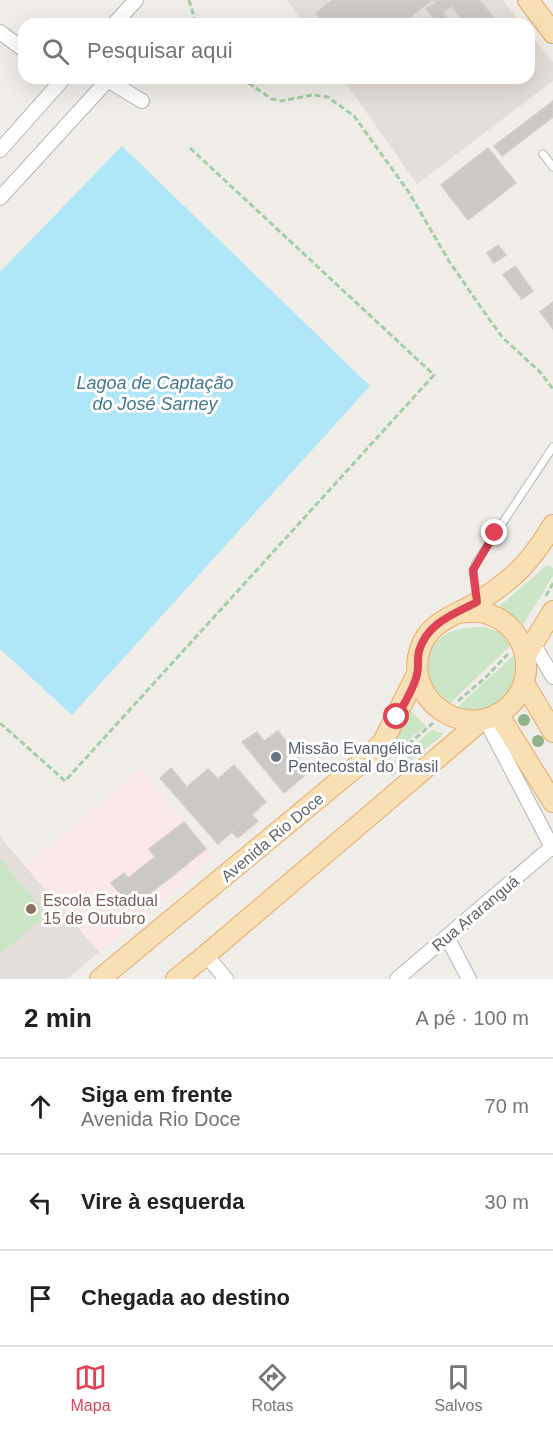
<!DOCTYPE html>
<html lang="pt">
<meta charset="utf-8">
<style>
:root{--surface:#fff;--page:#f2f2f2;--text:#202124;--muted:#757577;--line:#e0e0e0;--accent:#dd4255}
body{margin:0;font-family:Arial,sans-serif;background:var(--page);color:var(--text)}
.stop{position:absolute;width:18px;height:18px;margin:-14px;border:4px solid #dd4255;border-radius:50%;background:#fff}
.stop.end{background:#dd4255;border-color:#fff;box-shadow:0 2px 6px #0008}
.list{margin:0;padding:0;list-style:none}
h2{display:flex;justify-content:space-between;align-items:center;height:78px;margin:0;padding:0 24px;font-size:26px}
h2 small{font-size:20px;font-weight:400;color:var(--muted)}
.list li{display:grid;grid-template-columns:39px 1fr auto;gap:18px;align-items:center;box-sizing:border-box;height:96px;padding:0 24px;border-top:2px solid var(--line)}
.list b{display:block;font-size:22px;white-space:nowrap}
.list p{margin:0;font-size:20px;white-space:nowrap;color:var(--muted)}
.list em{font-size:20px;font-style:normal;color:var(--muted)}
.icon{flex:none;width:33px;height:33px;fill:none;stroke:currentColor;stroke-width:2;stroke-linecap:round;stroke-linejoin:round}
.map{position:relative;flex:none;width:553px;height:979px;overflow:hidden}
.search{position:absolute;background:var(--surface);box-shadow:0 6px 24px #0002;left:18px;right:18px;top:18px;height:66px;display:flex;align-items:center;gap:15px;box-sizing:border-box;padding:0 21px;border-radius:18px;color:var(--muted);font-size:22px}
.sheet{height:366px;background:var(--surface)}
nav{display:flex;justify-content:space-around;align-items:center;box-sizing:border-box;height:84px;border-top:2px solid var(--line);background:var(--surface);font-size:16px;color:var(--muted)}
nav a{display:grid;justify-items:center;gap:3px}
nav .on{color:var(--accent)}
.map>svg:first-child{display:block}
</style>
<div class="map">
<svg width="553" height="979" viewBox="0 0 553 979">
<rect width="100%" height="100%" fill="#f0ede8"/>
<g fill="#e3ded9">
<polygon points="287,0 503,0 522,24 304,24"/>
<polygon points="529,33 553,62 553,81 417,184 342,78 529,78"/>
<polygon points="0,837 99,952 67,979 0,979"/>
</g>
<polygon fill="#fae7e9" points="141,769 213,858 99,952 25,866"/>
<g fill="#cde5c7">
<polygon points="547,565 553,568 553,576 523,625 509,612 497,608"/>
<path d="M485 627 501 633 511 645 444 709 434 700 423 662C438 631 452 628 485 627Z"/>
<polygon points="516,653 521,678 491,713 451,713"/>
<polygon points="411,711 426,726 380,763"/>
<polygon points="432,730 444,734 392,776 386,769"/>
<polygon points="0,858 47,915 1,953 0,952"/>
</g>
<polygon fill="#afe7f9" points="122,146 370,386 72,715 0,649 0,272"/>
<g fill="#ccc8c4" stroke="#d4cdc7" stroke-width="1.5">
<polygon points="333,0 432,0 401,24 323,24 316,13"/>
<polygon points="433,0 480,0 498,24 465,24 452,6 443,12 451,24 426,24 433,18 426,8 436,3"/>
<polygon points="553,101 553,117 502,156 494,146"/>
<polygon points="488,148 516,183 468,220 441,185"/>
<polygon points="498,245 506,255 494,263 487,253"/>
<polygon points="515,266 533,291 522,299 503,275"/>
<polygon points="553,302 553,329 540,312"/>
<polygon points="278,731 309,772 284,793 242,742 257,732 264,741"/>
<polygon points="234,765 266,802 218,844 160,778 171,768 187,787 208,769 218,779"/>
<polygon points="252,815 258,821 238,838 232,832"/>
<polygon points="184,822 206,849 132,908 111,883 124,873 128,878 155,857 149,849"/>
</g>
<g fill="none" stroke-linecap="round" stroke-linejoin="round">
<defs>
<g id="lane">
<polyline points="543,154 553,167"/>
<polyline points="477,600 473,570 476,563 553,447"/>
</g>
<g id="street">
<polyline points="114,24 136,0"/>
<polyline points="0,32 24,50"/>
<polyline points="104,78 142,101"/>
<polyline points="0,150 64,78"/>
<polyline points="0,198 107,81"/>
<polyline points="533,643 553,677"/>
<polyline points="485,719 553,849"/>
<polyline points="447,937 469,979"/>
<polyline points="206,955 226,979"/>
<polyline points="397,979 553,846"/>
</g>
<g id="primary">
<polyline points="528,0 553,33"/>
<path d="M457 613C467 612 478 610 488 614 531 628 540 685 503 711 461 740 404 698 420 649 429 621 455 616 478 602 490 594 503 585 514 575 530 561 542 543 553 525"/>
<polyline points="526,655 553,611"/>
<polyline points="524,683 553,732"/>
<polyline points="498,714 553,802"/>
<polyline points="100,979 368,757 383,742 417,674"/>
<polyline points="176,979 206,955 482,720"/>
</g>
</defs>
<use href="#lane" stroke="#b3b6b9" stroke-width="9"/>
<use href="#street" stroke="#b3b6b9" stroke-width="16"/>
<use href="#primary" stroke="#e7ab6a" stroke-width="22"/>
<g stroke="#a5cda8" stroke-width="3" stroke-dasharray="6 3" stroke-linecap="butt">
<polyline points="189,0 196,24"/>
<polyline points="241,78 272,99 282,101 312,95 328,97 354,116 408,191 449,261 482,309 502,337 540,372 553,389"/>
<polyline points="546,596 553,583"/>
<polyline points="458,701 485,678 508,654"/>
<polyline points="0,723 65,781 434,375 190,148"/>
<polyline points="395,756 433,723"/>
</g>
<use href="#lane" stroke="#fff" stroke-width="7"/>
<use href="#street" stroke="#fff" stroke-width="14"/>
<use href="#primary" stroke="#f9e0b4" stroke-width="20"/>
</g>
<g fill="#92b289">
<circle cx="524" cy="720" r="6"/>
<circle cx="538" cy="741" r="6"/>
</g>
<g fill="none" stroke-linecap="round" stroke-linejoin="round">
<path stroke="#dd4255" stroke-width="8" d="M397 717C403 705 415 687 417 674 419 667 417 659 419 651 427 623 454 614 477 602L473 570 495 533"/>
</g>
<circle fill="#6b7280" stroke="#fff" stroke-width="2" cx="276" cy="757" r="6"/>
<circle fill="#8d6e63" stroke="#fff" stroke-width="2" cx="31" cy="909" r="6"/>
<g text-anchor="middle" stroke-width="6" stroke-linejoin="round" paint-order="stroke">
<g font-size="16" fill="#5b616d" stroke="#fff" text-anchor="start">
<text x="288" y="754">Missão Evangélica<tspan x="288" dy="18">Pentecostal do Brasil</tspan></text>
</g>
<g font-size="16" fill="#5f6467" stroke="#fff">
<text transform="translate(272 837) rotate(-40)" y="6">Avenida Rio Doce</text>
<text transform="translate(475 913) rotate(-40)" y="6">Rua Araranguá</text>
</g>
<g font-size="16" fill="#785e54" stroke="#fff" text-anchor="start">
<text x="43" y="906">Escola Estadual<tspan x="43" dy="18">15 de Outubro</tspan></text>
</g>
<g font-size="18" font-style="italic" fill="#427891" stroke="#fff">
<text x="155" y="389">Lagoa de Captação<tspan x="155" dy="21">do José Sarney</tspan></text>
</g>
</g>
</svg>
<div class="stop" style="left:397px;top:717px"></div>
<div class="stop end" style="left:495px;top:533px"></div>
<div class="search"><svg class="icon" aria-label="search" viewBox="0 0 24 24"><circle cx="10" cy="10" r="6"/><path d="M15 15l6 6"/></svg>Pesquisar aqui</div>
</div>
<section class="sheet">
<h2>2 min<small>A pé · 100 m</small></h2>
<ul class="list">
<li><svg class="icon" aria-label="ahead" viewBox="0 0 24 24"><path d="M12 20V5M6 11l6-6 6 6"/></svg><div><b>Siga em frente</b><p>Avenida Rio Doce</p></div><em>70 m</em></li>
<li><svg class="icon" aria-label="left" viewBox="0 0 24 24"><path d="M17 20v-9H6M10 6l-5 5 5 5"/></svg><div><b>Vire à esquerda</b></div><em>30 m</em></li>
<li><svg class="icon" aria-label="arrive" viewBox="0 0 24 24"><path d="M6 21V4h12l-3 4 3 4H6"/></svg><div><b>Chegada ao destino</b></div></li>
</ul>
</section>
<nav>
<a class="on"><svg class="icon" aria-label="map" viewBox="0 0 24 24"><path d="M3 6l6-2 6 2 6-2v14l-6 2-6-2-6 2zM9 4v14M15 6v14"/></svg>Mapa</a>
<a><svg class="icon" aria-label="directions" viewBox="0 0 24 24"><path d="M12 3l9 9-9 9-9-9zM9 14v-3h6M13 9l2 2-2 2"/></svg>Rotas</a>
<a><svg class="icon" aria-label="saved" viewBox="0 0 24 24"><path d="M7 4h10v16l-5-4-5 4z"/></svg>Salvos</a>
</nav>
